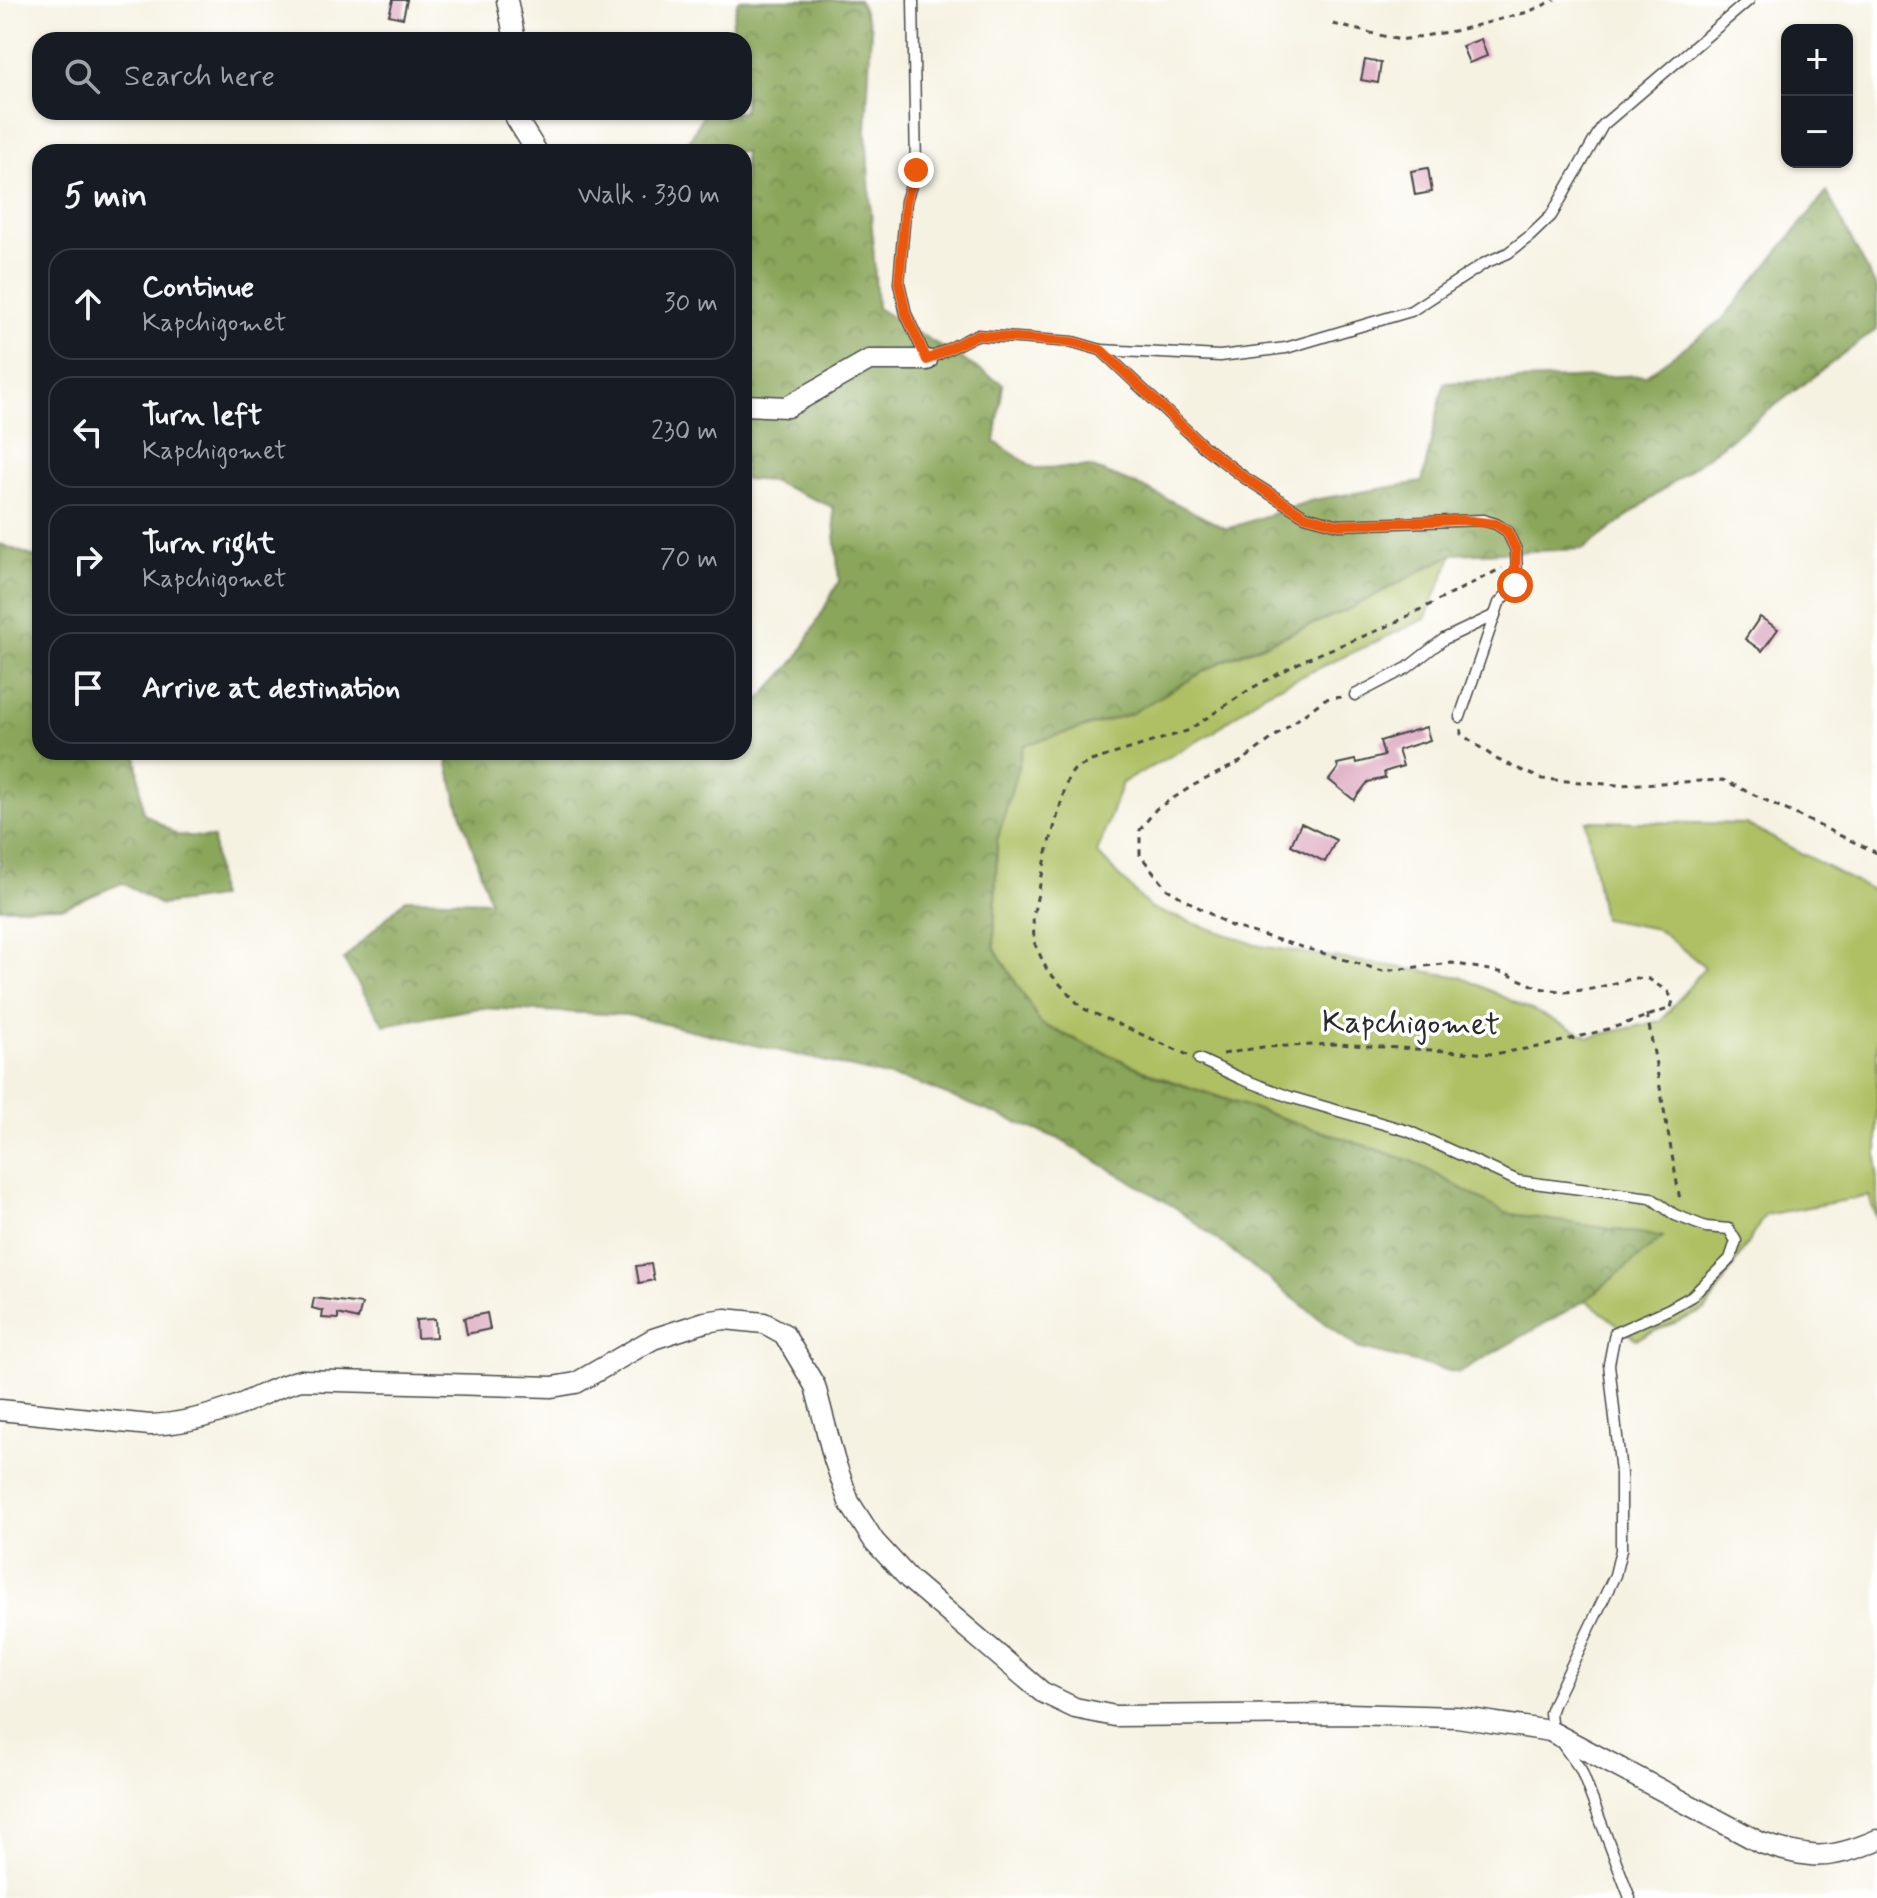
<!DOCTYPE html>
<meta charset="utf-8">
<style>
:root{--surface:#171b24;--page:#242831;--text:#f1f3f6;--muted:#9ea1a6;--line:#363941}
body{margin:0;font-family:Mynerve,sans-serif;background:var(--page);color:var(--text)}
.controls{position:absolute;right:24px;top:24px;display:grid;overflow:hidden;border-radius:16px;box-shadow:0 2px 6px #0004}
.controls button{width:72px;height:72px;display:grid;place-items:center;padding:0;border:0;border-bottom:2px solid var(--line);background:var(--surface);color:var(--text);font:40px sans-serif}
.stop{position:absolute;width:24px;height:24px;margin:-18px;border:6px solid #ea580c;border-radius:50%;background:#fff}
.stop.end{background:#ea580c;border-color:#fff;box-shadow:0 2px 8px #0008}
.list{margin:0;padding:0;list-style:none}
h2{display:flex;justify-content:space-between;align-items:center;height:104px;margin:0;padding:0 32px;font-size:34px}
h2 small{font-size:26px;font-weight:400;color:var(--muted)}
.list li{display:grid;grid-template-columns:52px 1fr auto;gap:24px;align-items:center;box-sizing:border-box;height:112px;margin:0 16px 16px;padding:0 16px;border:2px solid var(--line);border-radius:24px}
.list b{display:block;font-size:30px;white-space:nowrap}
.list p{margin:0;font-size:26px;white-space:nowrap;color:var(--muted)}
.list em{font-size:26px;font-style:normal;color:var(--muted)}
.icon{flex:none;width:44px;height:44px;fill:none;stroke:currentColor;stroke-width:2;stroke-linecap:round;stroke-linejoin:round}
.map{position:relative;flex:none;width:1877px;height:1898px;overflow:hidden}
.search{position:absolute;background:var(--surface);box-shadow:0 2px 6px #0004;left:32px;top:32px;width:720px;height:88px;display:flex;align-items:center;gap:20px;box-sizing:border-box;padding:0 28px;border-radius:24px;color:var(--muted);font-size:30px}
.panel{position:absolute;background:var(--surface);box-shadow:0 2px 6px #0004;left:32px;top:144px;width:720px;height:616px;border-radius:24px}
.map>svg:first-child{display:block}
</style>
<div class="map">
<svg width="1877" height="1898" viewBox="0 0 1877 1898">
<defs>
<pattern id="forest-crowns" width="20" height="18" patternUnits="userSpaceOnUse" patternTransform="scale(2)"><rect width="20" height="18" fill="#8aa65a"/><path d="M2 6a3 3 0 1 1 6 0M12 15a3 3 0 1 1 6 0" fill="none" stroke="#71874b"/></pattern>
</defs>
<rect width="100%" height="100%" fill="#fff"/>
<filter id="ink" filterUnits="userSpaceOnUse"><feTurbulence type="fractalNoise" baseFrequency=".0125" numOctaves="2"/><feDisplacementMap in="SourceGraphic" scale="16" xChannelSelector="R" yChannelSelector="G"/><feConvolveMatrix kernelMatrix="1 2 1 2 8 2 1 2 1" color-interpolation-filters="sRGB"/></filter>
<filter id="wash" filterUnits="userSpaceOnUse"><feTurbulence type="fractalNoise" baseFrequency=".006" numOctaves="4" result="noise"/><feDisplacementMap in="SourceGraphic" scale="32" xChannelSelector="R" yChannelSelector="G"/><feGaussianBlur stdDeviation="1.8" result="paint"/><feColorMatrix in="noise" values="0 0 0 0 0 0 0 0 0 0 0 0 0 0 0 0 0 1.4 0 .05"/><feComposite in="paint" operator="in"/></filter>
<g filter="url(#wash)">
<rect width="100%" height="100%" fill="#f6f2e2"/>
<polygon fill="#aec064" stroke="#6c7648" stroke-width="2" points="1453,554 1425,619 1263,694 1214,732 1122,783 1097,853 1150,908 1260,946 1461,977 1589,1037 1661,1021 1705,967 1657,929 1603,919 1586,821 1746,824 1877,893 1877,1221 1869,1196 1765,1215 1706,1310 1636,1339 1586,1300 1662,1237 1505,1213 1414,1162 1157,1076 1041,1024 994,947 997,841 1024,744 1345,611"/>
<g fill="url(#forest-crowns)" stroke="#5a6842" stroke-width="2">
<polygon points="738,0 859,0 871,28 866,131 877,308 1003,384 995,442 1035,468 1090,467 1147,489 1227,529 1313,500 1422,482 1444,383 1646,375 1721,321 1827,192 1877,289 1877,329 1584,549 1453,554 1345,611 1224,660 1130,714 1024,745 997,841 994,947 1041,1024 1157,1077 1414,1162 1505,1213 1663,1237 1586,1300 1458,1373 1358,1348 1176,1208 1057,1138 916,1083 627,1015 479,1008 384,1025 343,960 406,899 490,901 456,797 445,752 678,752 709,755 712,752 744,752 744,717 798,657 839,581 833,507 771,481 744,479 744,152 683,152 705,112 744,112 744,40 728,40"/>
<polygon points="0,544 40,559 40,752 136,752 143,812 177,835 213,838 219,897 161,905 122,883 65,907 0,908"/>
</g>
<g id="blocks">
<g fill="#e0b0c6">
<polygon points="393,0 407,0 403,18 389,15"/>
<polygon points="1481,39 1487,56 1469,63 1462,46"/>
<polygon points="1365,60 1381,63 1378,83 1361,80"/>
<polygon points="1428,168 1432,192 1415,195 1411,171"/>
<polygon points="1760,617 1778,629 1762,651 1745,639"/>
<polygon points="1426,727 1430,740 1398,750 1403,766 1384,772 1385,778 1368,782 1354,800 1329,780 1338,768 1337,764 1355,760 1356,763 1384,756 1380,741"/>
<polygon points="1301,823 1336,840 1325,862 1291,845"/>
<polygon points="651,1264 654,1280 639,1283 636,1266"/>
<polygon points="314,1298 362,1304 358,1319 338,1314 338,1319 322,1318 323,1311 312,1308"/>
<polygon points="487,1313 490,1329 467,1334 464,1318"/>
<polygon points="435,1319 436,1337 417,1338 416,1320"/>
</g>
</g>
</g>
<g filter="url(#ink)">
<use href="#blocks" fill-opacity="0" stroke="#494946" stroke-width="2"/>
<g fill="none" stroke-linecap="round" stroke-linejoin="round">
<defs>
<g id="lane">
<polyline points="913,0 916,170 906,201 899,283 906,314 927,360 976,335 1073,342 1101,350 1203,446 1245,478 1305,516 1339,525 1483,520 1496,524 1507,531 1516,550 1517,578 1515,585 1499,603 1460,717"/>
<polyline points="1101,350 1220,356 1286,348 1411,311 1485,263 1508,253 1530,236 1551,216 1603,125 1749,0"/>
<polyline points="1355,695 1407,668 1444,639 1495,615"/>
<polyline points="1199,1059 1242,1079 1290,1097 1408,1131 1518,1181 1651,1198 1675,1215 1706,1227 1729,1229 1736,1241 1730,1259 1692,1296 1669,1309 1615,1333 1609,1364 1621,1473 1621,1550 1615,1575 1554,1702 1550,1713 1552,1733"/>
<polyline points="1563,1745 1581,1770 1630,1898"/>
</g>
<g id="street">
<polyline points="507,0 515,40"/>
<polyline points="518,112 516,118 537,152"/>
<polyline points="744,405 787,407 869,360 927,360"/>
<path d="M0 1410 150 1425C179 1424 210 1416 237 1406 259 1397 276 1386 301 1380L552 1387 576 1383 653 1339 705 1322 725 1319 764 1323 784 1334 815 1386 834 1459 849 1502 874 1541 909 1579 1042 1692 1075 1708 1115 1716 1347 1714 1457 1717 1550 1731 1761 1843C1810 1859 1829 1861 1877 1840"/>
</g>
</defs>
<use href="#lane" stroke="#494946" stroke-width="13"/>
<use href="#street" stroke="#494946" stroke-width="23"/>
<g stroke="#494946" stroke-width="3" stroke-dasharray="6 6" stroke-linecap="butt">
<polyline points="1333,24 1400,40 1459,30 1528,12 1555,0"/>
<polyline points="1461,729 1461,734 1498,760 1542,779 1619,785 1723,780 1877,853"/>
<polyline points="1647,1014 1680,1200"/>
<polyline points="1223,1054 1263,1047 1337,1044 1493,1054 1544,1046 1612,1028 1671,1008 1673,1000 1668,992 1649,979 1635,978 1592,989 1565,992 1539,988 1505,973 1452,963 1383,971 1231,926 1167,889 1140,855 1140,830 1156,809 1194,785 1242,761 1325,699 1342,697"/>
<polyline points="1188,1055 1082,1008 1047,970 1034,942 1033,916 1047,853 1068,778 1074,770 1091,761 1187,731 1252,688 1306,659 1384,628 1502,568"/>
</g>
<use href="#lane" stroke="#fff" stroke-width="10"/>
<use href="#street" stroke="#fff" stroke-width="20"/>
</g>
</g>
<g fill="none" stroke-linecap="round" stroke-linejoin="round" filter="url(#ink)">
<polyline stroke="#ea580c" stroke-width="10" points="916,170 906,201 899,283 906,314 927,360 976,335 1073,342 1101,350 1203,446 1245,478 1305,516 1339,525 1462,520 1496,524 1507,531 1516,550 1515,585"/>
</g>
<g text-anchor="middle" stroke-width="7" stroke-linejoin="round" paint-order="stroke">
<g font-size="32" fill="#2b2b2b" stroke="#fff">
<text transform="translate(1411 1022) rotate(1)" y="11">Kapchigomet</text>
</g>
</g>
</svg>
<div class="controls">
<button>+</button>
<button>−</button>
</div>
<div class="stop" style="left:1515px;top:585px"></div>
<div class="stop end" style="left:916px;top:170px"></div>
<div class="search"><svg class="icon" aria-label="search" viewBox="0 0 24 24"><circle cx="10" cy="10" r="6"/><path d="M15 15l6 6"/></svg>Search here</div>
<section class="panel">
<h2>5 min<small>Walk · 330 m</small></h2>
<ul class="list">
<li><svg class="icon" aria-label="ahead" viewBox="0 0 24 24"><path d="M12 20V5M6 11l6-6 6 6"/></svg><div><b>Continue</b><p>Kapchigomet</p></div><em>30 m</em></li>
<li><svg class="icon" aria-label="left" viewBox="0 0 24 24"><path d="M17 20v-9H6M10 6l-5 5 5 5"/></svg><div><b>Turn left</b><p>Kapchigomet</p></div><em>230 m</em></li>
<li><svg class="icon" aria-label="right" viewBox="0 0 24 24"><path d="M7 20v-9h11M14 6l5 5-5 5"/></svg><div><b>Turn right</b><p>Kapchigomet</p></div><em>70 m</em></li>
<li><svg class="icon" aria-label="arrive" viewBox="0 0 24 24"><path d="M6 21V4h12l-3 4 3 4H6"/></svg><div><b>Arrive at destination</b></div></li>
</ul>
</section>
</div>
